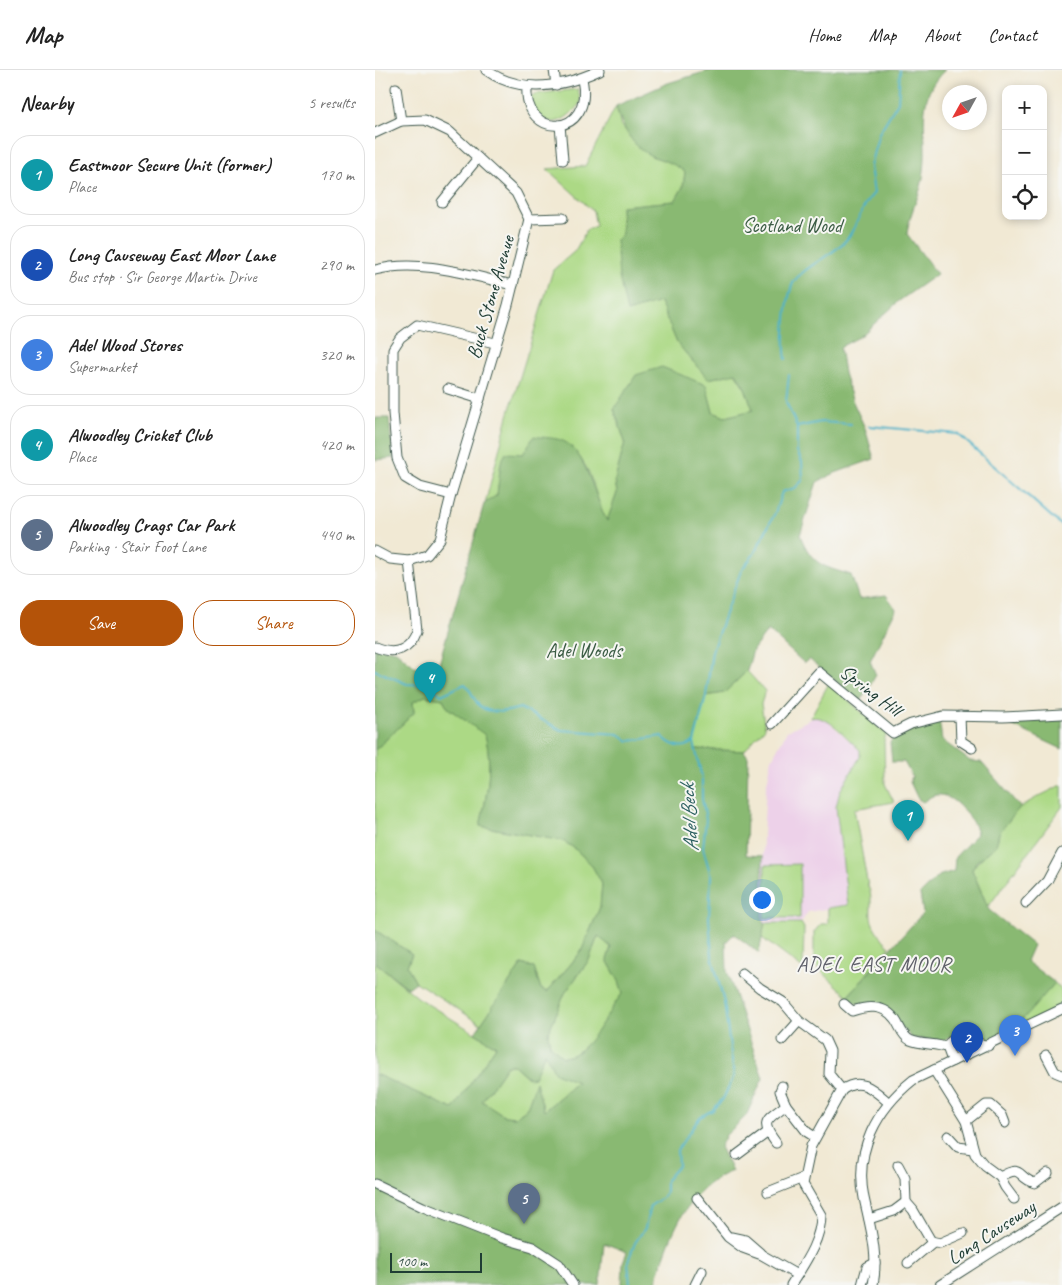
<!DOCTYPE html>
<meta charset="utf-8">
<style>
:root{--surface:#fff;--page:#f2f2f2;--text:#222;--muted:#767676;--line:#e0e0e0;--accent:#b45309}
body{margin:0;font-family:Caveat,sans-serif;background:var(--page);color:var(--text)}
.controls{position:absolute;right:15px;top:15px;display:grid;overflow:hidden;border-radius:10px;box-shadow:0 2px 8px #0003}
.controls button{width:45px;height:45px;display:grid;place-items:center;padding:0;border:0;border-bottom:1px solid var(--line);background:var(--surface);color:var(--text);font:25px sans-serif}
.compass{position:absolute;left:567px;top:15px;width:45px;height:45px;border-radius:50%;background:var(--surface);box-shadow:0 2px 8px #0003;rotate:230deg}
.scale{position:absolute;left:15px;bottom:12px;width:92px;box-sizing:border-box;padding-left:5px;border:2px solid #1f3d34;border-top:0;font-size:14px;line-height:18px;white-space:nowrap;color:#1f3d34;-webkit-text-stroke:4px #f6f6f2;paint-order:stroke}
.you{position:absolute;left:386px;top:829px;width:18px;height:18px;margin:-12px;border:4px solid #fff;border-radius:50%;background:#1a73e8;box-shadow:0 0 0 8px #1a73e833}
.badge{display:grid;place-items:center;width:32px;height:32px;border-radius:50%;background:var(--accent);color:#fff;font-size:16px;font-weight:700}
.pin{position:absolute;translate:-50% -41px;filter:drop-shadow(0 1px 2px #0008)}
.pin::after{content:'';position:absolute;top:26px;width:18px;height:15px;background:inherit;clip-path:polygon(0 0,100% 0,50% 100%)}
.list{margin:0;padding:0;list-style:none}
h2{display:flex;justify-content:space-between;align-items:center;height:65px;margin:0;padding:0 20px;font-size:21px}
h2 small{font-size:16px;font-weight:400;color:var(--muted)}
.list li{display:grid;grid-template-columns:32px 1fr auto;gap:15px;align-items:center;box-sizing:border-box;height:80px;margin:0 10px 10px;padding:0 10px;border:1px solid var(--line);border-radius:20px}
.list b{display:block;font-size:19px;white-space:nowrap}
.list p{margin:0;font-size:16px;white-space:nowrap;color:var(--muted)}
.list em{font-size:16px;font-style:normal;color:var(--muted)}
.actions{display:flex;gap:10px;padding:15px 20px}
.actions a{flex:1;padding:11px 0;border:1px solid var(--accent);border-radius:20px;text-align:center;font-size:18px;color:var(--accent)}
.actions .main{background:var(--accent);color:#fff}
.icon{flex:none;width:28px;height:28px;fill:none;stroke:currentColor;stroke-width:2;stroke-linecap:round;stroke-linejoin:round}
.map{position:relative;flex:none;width:687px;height:1215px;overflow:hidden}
header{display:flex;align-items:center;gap:30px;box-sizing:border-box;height:70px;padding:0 25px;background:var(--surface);border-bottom:1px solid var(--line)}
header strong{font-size:24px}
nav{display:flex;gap:28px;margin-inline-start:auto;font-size:18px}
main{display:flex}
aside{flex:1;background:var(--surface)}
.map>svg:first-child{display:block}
</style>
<header>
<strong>Map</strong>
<nav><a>Home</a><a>Map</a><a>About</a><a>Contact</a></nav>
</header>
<main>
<aside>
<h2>Nearby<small>5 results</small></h2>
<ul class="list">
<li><span class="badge" style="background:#0f9aa8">1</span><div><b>Eastmoor Secure Unit (former)</b><p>Place</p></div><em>170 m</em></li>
<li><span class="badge" style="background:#1a4fb4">2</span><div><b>Long Causeway East Moor Lane</b><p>Bus stop · Sir George Martin Drive</p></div><em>290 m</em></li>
<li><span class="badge" style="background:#3f7fe0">3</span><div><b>Adel Wood Stores</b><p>Supermarket</p></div><em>320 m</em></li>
<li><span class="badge" style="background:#0f9aa8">4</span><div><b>Alwoodley Cricket Club</b><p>Place</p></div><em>420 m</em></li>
<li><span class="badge" style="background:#5c6f8a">5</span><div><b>Alwoodley Crags Car Park</b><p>Parking · Stair Foot Lane</p></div><em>440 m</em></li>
</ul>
<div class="actions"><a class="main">Save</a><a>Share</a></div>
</aside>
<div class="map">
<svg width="687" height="1215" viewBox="0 0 687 1215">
<rect width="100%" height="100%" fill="#f6f6f2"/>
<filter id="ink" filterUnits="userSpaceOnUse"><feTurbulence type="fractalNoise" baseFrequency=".02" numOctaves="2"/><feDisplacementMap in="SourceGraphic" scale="10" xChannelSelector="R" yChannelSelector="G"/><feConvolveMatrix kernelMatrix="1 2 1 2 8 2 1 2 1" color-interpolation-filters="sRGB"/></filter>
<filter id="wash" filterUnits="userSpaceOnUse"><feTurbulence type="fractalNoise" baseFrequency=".0096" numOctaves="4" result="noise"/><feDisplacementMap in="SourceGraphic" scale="20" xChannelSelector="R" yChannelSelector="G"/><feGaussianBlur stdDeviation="1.12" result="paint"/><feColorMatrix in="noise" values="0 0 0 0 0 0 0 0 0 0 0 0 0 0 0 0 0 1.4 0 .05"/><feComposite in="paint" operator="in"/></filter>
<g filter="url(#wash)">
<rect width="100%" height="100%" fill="#f1e9d4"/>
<polygon fill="#edd1e9" points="441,646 449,648 485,680 485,687 480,695 467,788 473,835 433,842 426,853 390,853 387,847 388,765 391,718 397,689 412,661"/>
<g fill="#acd985" stroke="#668b5c">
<path d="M203 19 206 32C197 44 180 61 165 46 160 42 158 33 155 27L160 24Z"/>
<path d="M241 36 246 56 276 86 301 94 310 102 308 117 300 131 246 136 252 242 285 232 302 273 333 309 360 303 370 318 379 340 350 347 338 342 331 315 239 339 250 372 240 410 242 423 232 451C221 432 219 407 206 389 202 383 195 377 190 372L126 392 122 425 110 434 133 346 178 200 200 181 212 159 221 156 218 141 172 99 210 96Z"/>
<polygon points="372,601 390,621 386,634 390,658 369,681 320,679 319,672 331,626 349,623"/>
<path d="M454 613 511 664 509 670 510 714 519 732 479 739 493 816C498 827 495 836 496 847 497 858 508 869 515 877L473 926 443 898 439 891V862L446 854H453V838L473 835 461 737 465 721 485 687V680C472 669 453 643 435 648Z"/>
<path d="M50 626 68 629 73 638 110 664C118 694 112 726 105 756L188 771 199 778 216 794 227 813 225 837 206 882 172 922 166 919 159 898 147 894 106 954 41 912 32 896 37 884 0 860V680L39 643 38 632Z"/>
<path d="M687 715V737L613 837 597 800C603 788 616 783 622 771 624 768 623 764 625 760 639 736 663 727 687 715Z"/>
<polygon points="425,794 425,848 389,848 390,795"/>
<polygon points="390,853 426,853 429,858 428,895 432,902 387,868"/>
<path d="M223 866 236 877 232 890 244 911 248 923C232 942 214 986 188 987L175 975 173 963 190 923 214 890Z"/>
<polygon points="0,892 46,930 121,976 78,1040 0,1004"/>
<polygon points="680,913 687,921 687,936 633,963"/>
<polygon points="169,982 202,1012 169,1041 161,1013 152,1038 140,1047 130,1046 107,1031 132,995 139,995 153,1008"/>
</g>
<g fill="#89b972" stroke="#547b53" fill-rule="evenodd">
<path d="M336 0 386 3 390 0H570C538 29 554 63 549 101 547 123 534 142 532 164L562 204 524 231 486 266 465 277 469 303 478 332 490 358 499 389 460 403 442 412 425 465C437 495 447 496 476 505L484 529 511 525 521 539 495 591 501 605 485 632 434 589 429 593 393 560 378 580 372 601 349 623 331 626 319 672 321 679 369 681 373 687 371 785 388 786 387 847 390 853 384 883 359 864 351 872 352 901 388 1008 371 1046 351 1065 345 1077 357 1101C309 1119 294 1170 280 1215H247L248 1192 252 1182 229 1173 225 1215H0V1004L78 1039 121 976 100 963 147 894 159 898 166 919 172 922 206 882 225 837 227 814 216 794 199 778 188 771 105 756C112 726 118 695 110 665L73 638 68 629 50 626 38 632 39 643 0 680V577L21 581 40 597 61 604 109 434 122 425 126 392 131 383 148 384 159 366C167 368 182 367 190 372 212 384 220 429 232 451L242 423 240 410 250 372 239 339 261 305 287 297 331 315 338 342 350 347 378 340 370 318 361 303 333 309 302 273 285 232 252 242 244 207 241 170 247 164 246 136 300 131 308 117 310 102C300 94 291 91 279 87 257 78 247 57 241 36L293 13ZM223 866 236 877 232 890 244 911 248 923C231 942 214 986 188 987L175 975 173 963 190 923 214 890ZM170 983 180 1003 202 1012 169 1041 161 1012 152 1038 140 1047 130 1046 107 1031 132 995H139L154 1008 159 1007Z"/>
<polygon points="0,348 14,348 18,388 0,390"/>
<polygon points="687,647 687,679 632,653 631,649"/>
<path d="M564 649 567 670 595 691 606 692 645 737 624 763 621 776 601 792 597 800 614 840 658 875 651 891 680 913C661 933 641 964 613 971 597 975 589 957 569 971L537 968 508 937 495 933 482 934 473 926 548 843 545 824 563 806 579 801 580 787 602 764C600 750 580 727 566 725 558 724 554 728 548 732L543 729 535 712 537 706 529 692H517L515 672 522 665Z"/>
<polygon points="0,860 37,884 32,896 41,912 33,918 0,892"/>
</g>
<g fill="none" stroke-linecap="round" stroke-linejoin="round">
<g stroke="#4cb3cb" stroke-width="2">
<path d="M411 289C408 275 411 221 420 210 434 193 458 186 472 169 483 155 486 136 499 123L495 96 504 63 523 32 525 0"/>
<polyline points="494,356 583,364 687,456"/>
<polyline points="422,357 446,352 476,354"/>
<path d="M0 600 32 614 55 615 66 625 90 614C96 620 98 628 103 634 112 645 133 642 145 638L186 660 244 664 254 671 287 666C295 675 307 681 318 672"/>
<polyline points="255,1215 253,1191 260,1173 270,1158 275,1136 287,1128 291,1122 291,1110 303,1096 302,1080 325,1047 338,1040 348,1029 359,1006 349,932 337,886 334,848 336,806 328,778 331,749 327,729 327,709 319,672 331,626 337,581 351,541 366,501 379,484 400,443 407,422 420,418 428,410 427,392 422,381 422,357 411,332 414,305"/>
</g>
</g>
</g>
<g filter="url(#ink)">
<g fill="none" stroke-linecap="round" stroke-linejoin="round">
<defs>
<g id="minor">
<path d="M111 0C146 25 188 17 225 0"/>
<polyline points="179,0 181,15"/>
<path d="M152 16C148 71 220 68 207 9"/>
<polyline points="21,18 26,51"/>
<polyline points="185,55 188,90"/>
<polyline points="0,63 26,51 50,50 75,62 141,123 154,149 133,235 76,425 65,469 52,485 34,491 15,489 0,481"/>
<polyline points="67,132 103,88"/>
<polyline points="154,149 188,148"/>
<path d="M0 200C44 188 94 205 138 215"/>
<polyline points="73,319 105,329"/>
<polyline points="76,425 45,417 30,408 22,388 18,343 18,279 25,268 42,255 120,273"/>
<path d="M0 577C20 585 35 580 42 560L34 491"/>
<polyline points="585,646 586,671 597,678"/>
<polyline points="397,654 444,602 518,663 536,654 568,646 628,647 687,644"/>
<polyline points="651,833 672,811 687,783"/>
<polyline points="367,903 385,918 408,932 424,951 450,970 455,981 454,1004 467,1020"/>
<path d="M469 934 477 941C492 936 508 934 519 948 525 955 526 965 535 970 546 975 561 973 573 978"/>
<polyline points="407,970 424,951"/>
<polyline points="671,985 680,1002 687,1005"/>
<path d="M578 991C559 959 597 971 613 976"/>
<path d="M559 1000 591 1051 600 1084 610 1096 625 1107C649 1093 641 1108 660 1113L673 1103"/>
<polyline points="407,1016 405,1021 411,1035"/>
<polyline points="591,1051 611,1035 616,1035 627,1045 630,1053"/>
<polyline points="573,1066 583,1077 598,1079"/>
<path d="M401 1073C385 1051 390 1051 411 1035L432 1062 440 1067"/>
<polyline points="362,1085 393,1062"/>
<polyline points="523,1095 530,1108 531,1132"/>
<polyline points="625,1107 630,1117 639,1129"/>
<polyline points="0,1114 48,1137 127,1168 158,1177 184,1194 198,1215"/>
<polyline points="393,1122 428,1108"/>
<polyline points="322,1128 353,1167 368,1178 387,1185 422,1205"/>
<polyline points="494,1149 519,1141 531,1132 538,1140 556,1171 565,1173 588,1163"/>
<polyline points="356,1167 370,1170 385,1183"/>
<polyline points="533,1193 558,1172"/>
<polyline points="320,1215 327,1201"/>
<path d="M416 1215C429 1194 446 1171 446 1145L428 1114 436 1076 467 1020C486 1006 499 1020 513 1032"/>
<polyline points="487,1215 492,1197 500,1193"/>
<path d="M498 1215C504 1185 495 1156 489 1128 479 1080 502 1039 538 1010L687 939"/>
<polyline points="565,1215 687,1137"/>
</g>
</defs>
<use href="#minor" stroke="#3e574c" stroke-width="11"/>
<use href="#minor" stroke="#fff" stroke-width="9"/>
</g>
</g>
<g text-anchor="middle" stroke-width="4" stroke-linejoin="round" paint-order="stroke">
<g font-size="20" fill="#3b5c44" stroke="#f6f6f2">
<text x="417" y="162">Scotland Wood</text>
<text x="209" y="587">Adel Woods</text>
</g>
<g font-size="20" fill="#1f3d34" stroke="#f6f6f2">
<text transform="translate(115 227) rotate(-74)" y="7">Buck Stone Avenue</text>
<text transform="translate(496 620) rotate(37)" y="7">Spring Hill</text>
<text transform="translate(616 1162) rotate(-33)" y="7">Long Causeway</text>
</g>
<g font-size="21" font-style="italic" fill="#2c6061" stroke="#f6f6f2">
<text transform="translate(314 748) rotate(-94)" y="7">Adel Beck</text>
</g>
<g font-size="21" letter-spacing="1" fill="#5f606a" stroke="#f6f6f2">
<text x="499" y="901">ADEL EAST MOOR</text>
</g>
</g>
</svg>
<div class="controls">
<button>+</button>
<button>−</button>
<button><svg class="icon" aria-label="locate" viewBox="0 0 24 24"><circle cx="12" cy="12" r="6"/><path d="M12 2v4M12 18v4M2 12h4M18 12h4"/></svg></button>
</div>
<svg class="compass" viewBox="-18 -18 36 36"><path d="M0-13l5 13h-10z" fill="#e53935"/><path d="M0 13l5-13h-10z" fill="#767676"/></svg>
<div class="scale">100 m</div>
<div class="you"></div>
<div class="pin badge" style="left:533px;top:771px;background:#0f9aa8">1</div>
<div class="pin badge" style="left:592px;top:993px;background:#1a4fb4">2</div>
<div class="pin badge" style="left:640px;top:986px;background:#3f7fe0">3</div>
<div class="pin badge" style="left:55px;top:633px;background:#0f9aa8">4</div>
<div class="pin badge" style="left:149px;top:1154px;background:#5c6f8a">5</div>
</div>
</main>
